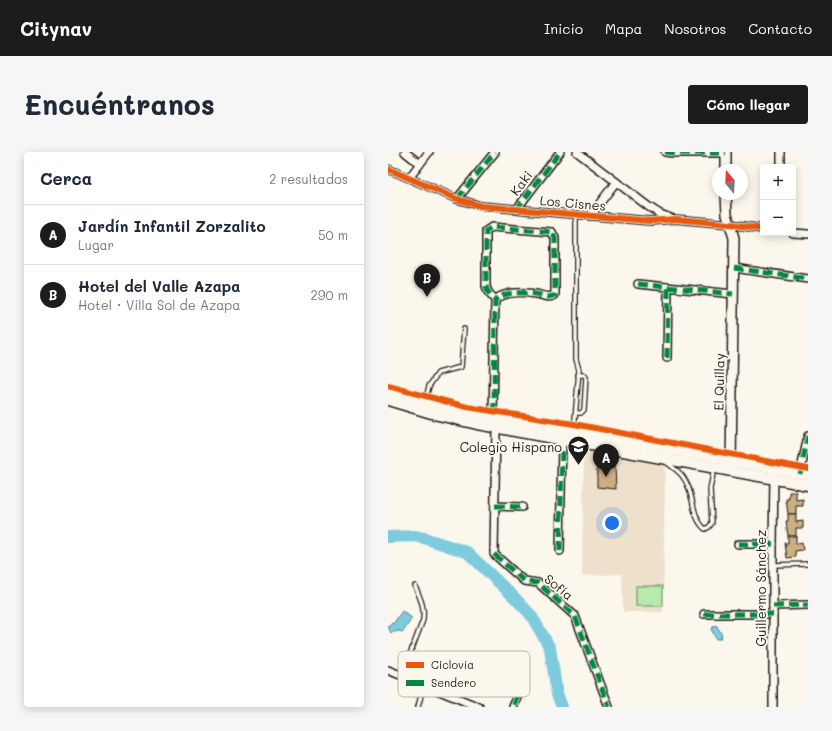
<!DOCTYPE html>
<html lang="es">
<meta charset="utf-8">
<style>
:root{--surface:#fff;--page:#f6f6f7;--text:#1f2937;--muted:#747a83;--line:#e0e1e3;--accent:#1c1c1c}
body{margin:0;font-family:Mali,sans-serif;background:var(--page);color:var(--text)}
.controls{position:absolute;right:12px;top:12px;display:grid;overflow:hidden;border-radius:4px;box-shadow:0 2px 10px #0003}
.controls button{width:36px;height:36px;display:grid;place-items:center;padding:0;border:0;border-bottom:1px solid var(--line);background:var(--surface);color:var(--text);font:20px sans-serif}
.compass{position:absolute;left:324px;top:12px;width:36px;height:36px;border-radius:50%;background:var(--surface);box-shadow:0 2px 10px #0003;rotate:342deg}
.you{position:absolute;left:224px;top:371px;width:14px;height:14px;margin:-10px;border:3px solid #fff;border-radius:50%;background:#1a73e8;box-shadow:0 0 0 6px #1a73e833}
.badge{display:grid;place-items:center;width:26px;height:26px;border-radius:50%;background:var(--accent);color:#fff;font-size:13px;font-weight:700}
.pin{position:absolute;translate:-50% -33px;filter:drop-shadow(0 1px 2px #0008)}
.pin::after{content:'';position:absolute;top:21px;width:14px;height:12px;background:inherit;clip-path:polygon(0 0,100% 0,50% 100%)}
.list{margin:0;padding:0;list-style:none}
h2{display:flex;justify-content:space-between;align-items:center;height:52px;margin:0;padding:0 16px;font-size:17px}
h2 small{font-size:13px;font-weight:400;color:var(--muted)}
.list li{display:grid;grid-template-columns:26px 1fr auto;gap:12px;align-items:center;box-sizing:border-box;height:60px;padding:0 16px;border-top:1px solid var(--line)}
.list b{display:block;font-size:15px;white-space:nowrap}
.list p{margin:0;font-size:13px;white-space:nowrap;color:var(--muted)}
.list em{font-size:13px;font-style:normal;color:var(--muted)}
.map{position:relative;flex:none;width:420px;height:555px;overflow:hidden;border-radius:4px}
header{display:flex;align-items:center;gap:24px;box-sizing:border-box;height:56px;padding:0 20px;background:var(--accent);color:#fff}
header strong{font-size:19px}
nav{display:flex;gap:22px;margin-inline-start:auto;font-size:14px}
.intro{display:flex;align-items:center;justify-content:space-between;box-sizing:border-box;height:96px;padding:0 24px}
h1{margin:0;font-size:28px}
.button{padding:10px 18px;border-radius:4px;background:var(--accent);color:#fff;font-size:14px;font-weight:700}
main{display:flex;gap:24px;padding:0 24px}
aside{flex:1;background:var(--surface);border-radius:4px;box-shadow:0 2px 10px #0003}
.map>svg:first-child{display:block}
</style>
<header>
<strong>Citynav</strong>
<nav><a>Inicio</a><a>Mapa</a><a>Nosotros</a><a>Contacto</a></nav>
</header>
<div class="intro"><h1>Encuéntranos</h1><a class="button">Cómo llegar</a></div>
<main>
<aside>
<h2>Cerca<small>2 resultados</small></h2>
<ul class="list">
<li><span class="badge">A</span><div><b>Jardín Infantil Zorzalito</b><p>Lugar</p></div><em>50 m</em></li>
<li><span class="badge">B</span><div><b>Hotel del Valle Azapa</b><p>Hotel · Villa Sol de Azapa</p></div><em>290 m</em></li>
</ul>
</aside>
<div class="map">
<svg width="420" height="555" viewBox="0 0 420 555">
<rect width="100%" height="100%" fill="#fbf7ec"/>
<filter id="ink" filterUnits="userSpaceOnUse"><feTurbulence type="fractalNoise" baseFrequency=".025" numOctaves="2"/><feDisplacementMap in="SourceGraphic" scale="8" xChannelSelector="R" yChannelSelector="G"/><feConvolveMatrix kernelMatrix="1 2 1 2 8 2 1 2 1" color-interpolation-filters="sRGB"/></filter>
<g filter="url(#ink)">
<polygon fill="#ede1cc" points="196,298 277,313 275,460 235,460 234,422 194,424"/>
<rect fill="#b6ebad" stroke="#698464" x="248" y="434" width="27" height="20"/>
<g fill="#7fcbde" stroke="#578590">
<polygon points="14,459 24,466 15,480 10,479 3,481 0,475 4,471 5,472"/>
<polygon points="327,473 329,474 334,483 333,486 331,487 328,487 323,477"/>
</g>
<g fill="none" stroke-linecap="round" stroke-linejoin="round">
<polyline stroke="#7fcbde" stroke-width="12" points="0,385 26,384 36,386 79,400 127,446 143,463 162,496 169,542 174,555"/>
</g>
<g fill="#ccae80" stroke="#1c1c1c">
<polygon points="209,312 227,315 228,337 209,335"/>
<polygon points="401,340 408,340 408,348 415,347 415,354 408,354 408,362 400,362 398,347 401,347"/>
<polygon points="400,362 408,362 408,370 415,369 415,376 408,376 408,384 400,384 398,369 400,369"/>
<polygon points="400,384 408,384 408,392 414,391 415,398 407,399 408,405 399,406 397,391 400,391"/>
</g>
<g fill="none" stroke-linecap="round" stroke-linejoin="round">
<defs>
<g id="service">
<polyline points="37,250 41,234 50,221 73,215 76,177"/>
<polyline points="188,261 193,261 196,258 198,225 196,223 190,223"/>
<polyline points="186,279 191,218 188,207 188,63"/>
<path d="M278 310C284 315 291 319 295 325 307 340 302 364 317 377L321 375 324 371 322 337 326 317"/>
<polyline points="385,413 420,412"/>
<path d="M14 523 35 468C37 455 32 446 27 434"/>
<polyline points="30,555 36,532"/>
</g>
<g id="minor">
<polyline points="17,0 32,12"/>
<polyline points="189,0 261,55 272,62 285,67"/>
<polyline points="277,0 284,1 338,1"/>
<polyline points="393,0 393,15"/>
<polyline points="0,17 69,47 93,54 262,69 287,67 342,72 375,77"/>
<polyline points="21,26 41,0"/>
<polyline points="69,47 107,0"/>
<polyline points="128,58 172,0"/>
<polyline points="202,64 228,30"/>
<polyline points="405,81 420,82"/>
<polyline points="346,116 420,127"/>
<polyline points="250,132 345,142"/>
<polyline points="279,206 280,135"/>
<path d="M105 265 107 148 100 140 98 134V79L104 75 164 80 167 86V143C161 147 154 143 148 142 135 140 117 139 107 148"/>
<polyline points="108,275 106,402 136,429 150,431 187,464 221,555"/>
<polyline points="412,322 420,284"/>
<polyline points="107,354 134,355"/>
<polyline points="350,392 385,392"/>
<polyline points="172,399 174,288"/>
<polyline points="385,454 420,453"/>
<polyline points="316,462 385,462"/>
<polyline points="0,518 91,555"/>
<polyline points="103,520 134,533 125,555"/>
<polyline points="385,555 385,392 386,323"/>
</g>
<g id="tertiary">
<polyline points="338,0 338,18"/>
<polyline points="338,42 339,62 346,86 343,315"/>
</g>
<g id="secondary">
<polyline points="0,240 46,253 86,262 420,323"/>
<polyline points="0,248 50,263 89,272 420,333"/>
</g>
</defs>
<use href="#service" stroke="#1c1c1c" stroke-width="6"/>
<use href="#minor" stroke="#1c1c1c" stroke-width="10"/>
<use href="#tertiary" stroke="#1c1c1c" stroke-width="12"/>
<use href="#secondary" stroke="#1c1c1c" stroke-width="13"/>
<use href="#service" stroke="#fbf7ec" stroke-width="3.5"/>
<use href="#minor" stroke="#fbf7ec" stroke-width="7"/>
<use href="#tertiary" stroke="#fbf7ec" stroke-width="9"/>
<use href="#secondary" stroke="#fbf7ec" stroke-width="10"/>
<g stroke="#00873e" stroke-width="5" stroke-dasharray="10 5" stroke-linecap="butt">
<polyline points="277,0 284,1 338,1"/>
<polyline points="69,47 107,0"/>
<polyline points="128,58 172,0"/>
<polyline points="346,116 420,127"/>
<polyline points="250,132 345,142"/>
<polyline points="279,206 280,135"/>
<path d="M106 261 107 148 100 140 98 134V79L104 75 164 80 167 86V143C161 147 154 143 148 142 135 140 117 139 107 148"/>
<polyline points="412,322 420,284"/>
<polyline points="107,354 134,355"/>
<polyline points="350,392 385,392"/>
<polyline points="172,399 174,296"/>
<polyline points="106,402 136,429 150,431 187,464 221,555"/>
<polyline points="385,454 420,453"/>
<polyline points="316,462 385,462"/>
<polyline points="103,520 134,533 125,555"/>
</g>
<defs>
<g id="cycleway">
<polyline points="0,17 69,47 93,54 262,69 287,67 342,72 375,77"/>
<polyline points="0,234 79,255 186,272 420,317"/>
</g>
</defs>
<use href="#cycleway" stroke="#fbf7ec" stroke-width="8"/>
<use href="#cycleway" stroke="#e8590c" stroke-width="6"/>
</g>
</g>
<defs>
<symbol id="school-pin" viewBox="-11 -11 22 30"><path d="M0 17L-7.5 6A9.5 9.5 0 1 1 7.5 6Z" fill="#1c1c1c" stroke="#fbf7ec"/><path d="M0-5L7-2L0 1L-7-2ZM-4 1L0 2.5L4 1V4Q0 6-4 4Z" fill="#fff"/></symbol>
</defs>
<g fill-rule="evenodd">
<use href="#school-pin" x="178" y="282" width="25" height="34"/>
</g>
<g text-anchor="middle" stroke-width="4" stroke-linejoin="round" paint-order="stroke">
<g font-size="13" fill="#1c1c1c" stroke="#fbf7ec">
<text transform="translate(133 31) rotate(-53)" y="5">Kaki</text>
<text transform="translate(185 51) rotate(5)" y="5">Los Cisnes</text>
<text transform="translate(331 230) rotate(-89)" y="5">El Quillay</text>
<text transform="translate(171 435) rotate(39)" y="5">Sofía</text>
<text transform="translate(373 436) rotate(-90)" y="5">Guillermo Sánchez</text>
</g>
<g font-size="13" fill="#1c1c1c" stroke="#fbf7ec" text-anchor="end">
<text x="174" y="300">Colegio Hispano</text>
</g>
</g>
<rect x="10" y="499" width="132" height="46" rx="6" fill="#fbf7ec" stroke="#b8b5ae" stroke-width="1"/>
<rect x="18" y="510" width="18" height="6" fill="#e8590c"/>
<rect x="18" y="528" width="18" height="6" fill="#00873e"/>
<g font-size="11" fill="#1c1c1c">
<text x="43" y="517">Ciclovía</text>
<text x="43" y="535">Sendero</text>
</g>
</svg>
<div class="controls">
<button>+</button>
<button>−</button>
</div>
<svg class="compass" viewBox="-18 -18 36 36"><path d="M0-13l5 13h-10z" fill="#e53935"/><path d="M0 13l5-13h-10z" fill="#747a83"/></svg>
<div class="you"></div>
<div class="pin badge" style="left:218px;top:325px">A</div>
<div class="pin badge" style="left:39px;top:145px">B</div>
</div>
</main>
